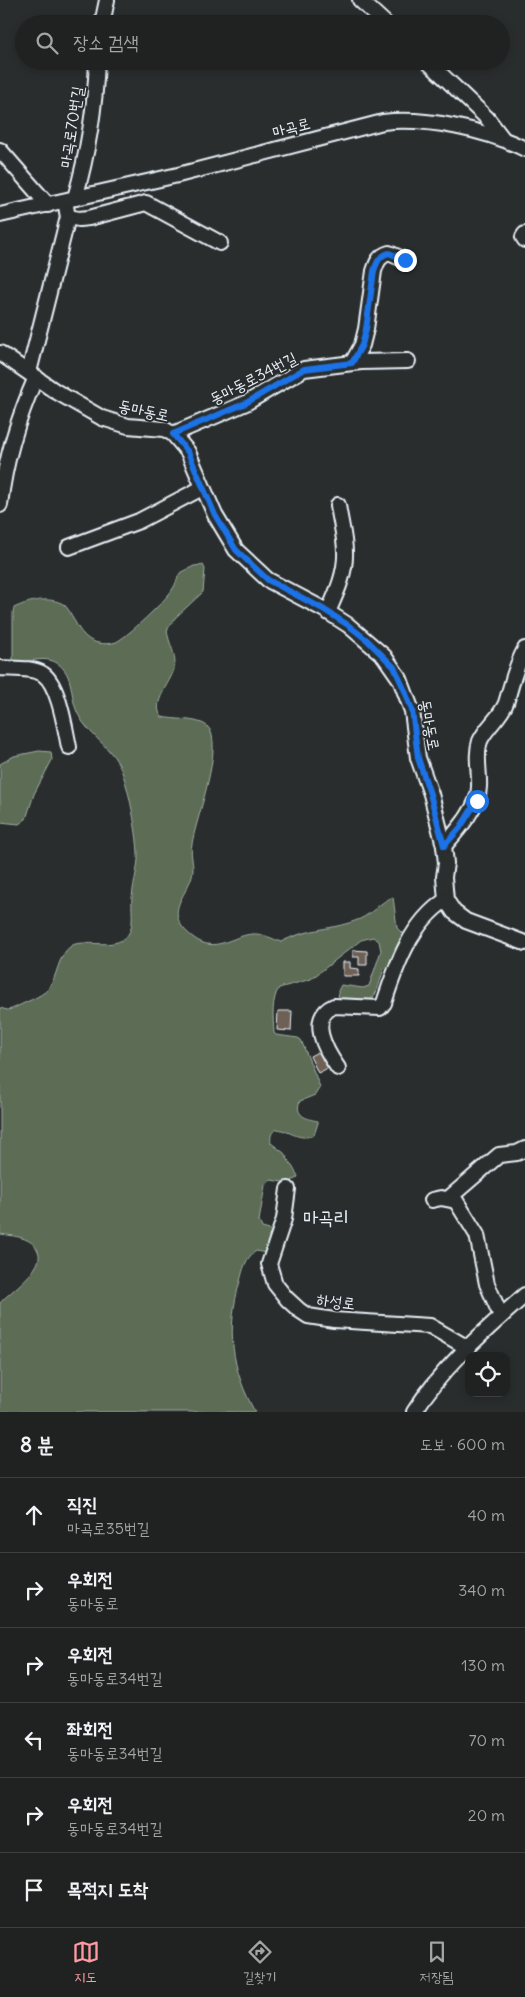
<!DOCTYPE html>
<html lang="ko">
<meta charset="utf-8">
<style>
:root{--surface:#202222;--page:#2d2f2f;--text:#f1f3f6;--muted:#a2a4a5;--line:#3d3f40;--accent:#ff9aa2}
body{margin:0;font-family:Delius,"Poor Story",sans-serif;background:var(--page);color:var(--text)}
.controls{position:absolute;right:15px;bottom:15px;display:grid;overflow:hidden;border-radius:10px;box-shadow:0 2px 8px #0003}
.controls button{width:45px;height:45px;display:grid;place-items:center;padding:0;border:0;border-bottom:1px solid var(--line);background:var(--surface);color:var(--text);font:25px sans-serif}
.stop{position:absolute;width:15px;height:15px;margin:-11px;border:4px solid #1a73e8;border-radius:50%;background:#fff}
.stop.end{background:#1a73e8;border-color:#fff;box-shadow:0 1px 5px #0008}
.list{margin:0;padding:0;list-style:none}
h2{display:flex;justify-content:space-between;align-items:center;height:65px;margin:0;padding:0 20px;font-size:21px}
h2 small{font-size:16px;font-weight:400;color:var(--muted)}
.list li{display:grid;grid-template-columns:32px 1fr auto;gap:15px;align-items:center;box-sizing:border-box;height:75px;padding:0 20px;border-top:1px solid var(--line)}
.list b{display:block;font-size:19px;white-space:nowrap}
.list p{margin:0;font-size:16px;white-space:nowrap;color:var(--muted)}
.list em{font-size:16px;font-style:normal;color:var(--muted)}
.icon{flex:none;width:28px;height:28px;fill:none;stroke:currentColor;stroke-width:2;stroke-linecap:round;stroke-linejoin:round}
.map{position:relative;flex:none;width:525px;height:1412px;overflow:hidden}
.search{position:absolute;background:var(--surface);box-shadow:0 2px 8px #0003;left:15px;right:15px;top:15px;height:55px;display:flex;align-items:center;gap:12px;box-sizing:border-box;padding:0 18px;border-radius:28px;color:var(--muted);font-size:19px}
.sheet{height:515px;background:var(--surface)}
nav{display:flex;justify-content:space-around;align-items:center;box-sizing:border-box;height:70px;border-top:1px solid var(--line);background:var(--surface);font-size:14px;color:var(--muted)}
nav a{display:grid;justify-items:center;gap:2px}
nav .on{color:var(--accent)}
.map>svg:first-child{display:block}
</style>
<div class="map">
<svg width="525" height="1412" viewBox="0 0 525 1412">
<rect width="100%" height="100%" fill="#2a2d2e"/>
<filter id="ink" filterUnits="userSpaceOnUse"><feTurbulence type="fractalNoise" baseFrequency=".02" numOctaves="2"/><feDisplacementMap in="SourceGraphic" scale="10" xChannelSelector="R" yChannelSelector="G"/><feConvolveMatrix kernelMatrix="1 2 1 2 8 2 1 2 1" color-interpolation-filters="sRGB"/></filter>
<g filter="url(#ink)">
<g fill="#5b6c54" stroke="#a2aea6">
<path d="M203 565 205 569 203 592 175 618 167 630C168 643 178 656 174 669 171 682 150 704 162 717 173 720 198 718 207 726 226 743 195 821 192 844 190 853 193 861 193 870 191 895 158 911 194 938 216 954 231 936 252 934 262 933 273 939 281 942 306 928 335 930 360 919 373 913 380 902 393 897L397 928 406 937 392 967 384 969C372 1005 377 1003 339 1000L338 991 341 985 363 988 369 986 381 951 379 941 373 937 361 940 311 979 279 988C271 1000 273 1018 274 1033L276 1035 298 1038 301 1040 320 1087 315 1095 300 1101C294 1115 306 1119 318 1121V1123L314 1135C299 1141 292 1132 278 1129 271 1131 270 1136 271 1143L284 1153 298 1176 297 1178 288 1183 271 1180 265 1185 259 1221 262 1228 273 1231 266 1253 256 1251C245 1258 243 1270 240 1281 226 1329 231 1369 255 1412H0V1303C10 1291 46 1268 38 1251 32 1237 14 1236 0 1234V1008L7 1010 12 1009C21 1004 43 996 48 989 58 977 57 956 71 946 83 937 120 954 130 931 134 922 131 907 132 897 133 885 137 872 138 860 139 840 128 780 118 763 108 745 87 733 78 714 69 696 75 675 57 663 44 655 27 663 13 663V612L14 608C28 601 49 596 63 604 72 609 75 631 90 640 97 644 108 645 116 642 126 638 166 600 172 590 176 585 177 578 180 573L194 566Z"/>
<polygon points="39,751 51,752 52,760 34,794 26,819 19,824 0,822 0,764 14,756"/>
</g>
<g fill="#6e6054" stroke="#e8f1f8">
<polygon points="353,950 367,951 367,965 359,965 359,957 353,957"/>
<polygon points="343,962 350,962 350,968 359,969 359,976 343,976"/>
<polygon points="278,1011 292,1011 291,1031 277,1030"/>
<polygon points="322,1050 330,1067 318,1073 310,1056"/>
</g>
<g fill="none" stroke-linecap="round" stroke-linejoin="round">
<defs>
<g id="minor">
<polyline points="360,0 386,24"/>
<polyline points="102,24 107,0"/>
<polyline points="427,61 487,118 503,139"/>
<polyline points="0,150 48,205"/>
<path d="M75 198C88 153 95 109 97 61"/>
<polyline points="65,201 68,217 79,219 89,218 146,203 220,243"/>
<path d="M0 215 178 175 383 122C425 117 487 130 525 149"/>
<polyline points="525,234 523,237 525,240"/>
<polyline points="0,353 55,391 102,418 128,426 164,429 173,434 188,452 215,515 236,550 268,580 323,609 348,625 384,656 400,679 412,711 418,758 431,794 444,846 446,863 444,877 446,900 454,912 466,921 525,943"/>
<path d="M352 363 362 345 366 329 374 271C377 262 379 256 389 253L405 260"/>
<polyline points="29,372 68,217"/>
<polyline points="173,434 246,403 304,369 361,362 408,361"/>
<path d="M0 505C5 460 18 418 36 377"/>
<polyline points="69,547 139,521 202,488"/>
<path d="M328 612C336 594 346 573 345 552 345 537 340 520 338 505"/>
<path d="M0 668C13 669 32 667 43 674 59 685 65 728 69 747"/>
<path d="M444 846C457 831 479 807 479 787 480 772 475 756 480 741 486 727 500 718 506 703 512 684 515 667 525 649"/>
<path d="M338 1068C326 1051 307 1018 334 1006L380 1008 384 1003C396 966 411 922 446 900"/>
<polyline points="288,1189 284,1219 269,1264 275,1284 287,1299 299,1310 308,1316 334,1320 430,1326 468,1348"/>
<polyline points="449,1198 499,1155 517,1153 525,1149"/>
<polyline points="432,1200 441,1198 456,1201 477,1235 487,1284 501,1316"/>
<path d="M414 1412C443 1366 485 1331 525 1295"/>
</g>
</defs>
<use href="#minor" stroke="#e8f1f8" stroke-width="18"/>
<use href="#minor" stroke="#2a2d2e" stroke-width="14"/>
</g>
</g>
<g fill="none" stroke-linecap="round" stroke-linejoin="round" filter="url(#ink)">
<path stroke="#1a73e8" stroke-width="6" d="M405 260 389 253C379 256 377 262 374 271L366 329 362 345 352 363 304 369 246 403 173 434 188 452 215 515 236 550 268 580 323 609 348 625 367 640 394 667 405 691 412 710 418 758 430 794 444 846 460 828 477 801"/>
</g>
<g text-anchor="middle" stroke-width="4" stroke-linejoin="round" paint-order="stroke">
<g font-size="16" fill="#e8f1f8" stroke="#2a2d2e">
<text transform="translate(71 127) rotate(-81)" y="6">마곡로70번길</text>
<text transform="translate(291 127) rotate(-15)" y="6">마곡로</text>
<text transform="translate(253 378) rotate(-27)" y="6">동마동로34번길</text>
<text transform="translate(144 410) rotate(12)" y="6">동마동로</text>
<text transform="translate(430 725) rotate(79)" y="6">동마동로</text>
<text transform="translate(336 1301) rotate(7)" y="6">하성로</text>
</g>
<g font-size="19" fill="#e8f1f8" stroke="#2a2d2e">
<text x="326" y="1224">마곡리</text>
</g>
</g>
</svg>
<div class="controls">
<button><svg class="icon" aria-label="locate" viewBox="0 0 24 24"><circle cx="12" cy="12" r="6"/><path d="M12 2v4M12 18v4M2 12h4M18 12h4"/></svg></button>
</div>
<div class="stop" style="left:477px;top:801px"></div>
<div class="stop end" style="left:405px;top:260px"></div>
<div class="search"><svg class="icon" aria-label="search" viewBox="0 0 24 24"><circle cx="10" cy="10" r="6"/><path d="M15 15l6 6"/></svg>장소 검색</div>
</div>
<section class="sheet">
<h2>8 분<small>도보 · 600 m</small></h2>
<ul class="list">
<li><svg class="icon" aria-label="ahead" viewBox="0 0 24 24"><path d="M12 20V5M6 11l6-6 6 6"/></svg><div><b>직진</b><p>마곡로35번길</p></div><em>40 m</em></li>
<li><svg class="icon" aria-label="right" viewBox="0 0 24 24"><path d="M7 20v-9h11M14 6l5 5-5 5"/></svg><div><b>우회전</b><p>동마동로</p></div><em>340 m</em></li>
<li><svg class="icon" aria-label="right" viewBox="0 0 24 24"><path d="M7 20v-9h11M14 6l5 5-5 5"/></svg><div><b>우회전</b><p>동마동로34번길</p></div><em>130 m</em></li>
<li><svg class="icon" aria-label="left" viewBox="0 0 24 24"><path d="M17 20v-9H6M10 6l-5 5 5 5"/></svg><div><b>좌회전</b><p>동마동로34번길</p></div><em>70 m</em></li>
<li><svg class="icon" aria-label="right" viewBox="0 0 24 24"><path d="M7 20v-9h11M14 6l5 5-5 5"/></svg><div><b>우회전</b><p>동마동로34번길</p></div><em>20 m</em></li>
<li><svg class="icon" aria-label="arrive" viewBox="0 0 24 24"><path d="M6 21V4h12l-3 4 3 4H6"/></svg><div><b>목적지 도착</b></div></li>
</ul>
</section>
<nav>
<a class="on"><svg class="icon" aria-label="map" viewBox="0 0 24 24"><path d="M3 6l6-2 6 2 6-2v14l-6 2-6-2-6 2zM9 4v14M15 6v14"/></svg>지도</a>
<a><svg class="icon" aria-label="directions" viewBox="0 0 24 24"><path d="M12 3l9 9-9 9-9-9zM9 14v-3h6M13 9l2 2-2 2"/></svg>길찾기</a>
<a><svg class="icon" aria-label="saved" viewBox="0 0 24 24"><path d="M7 4h10v16l-5-4-5 4z"/></svg>저장됨</a>
</nav>
